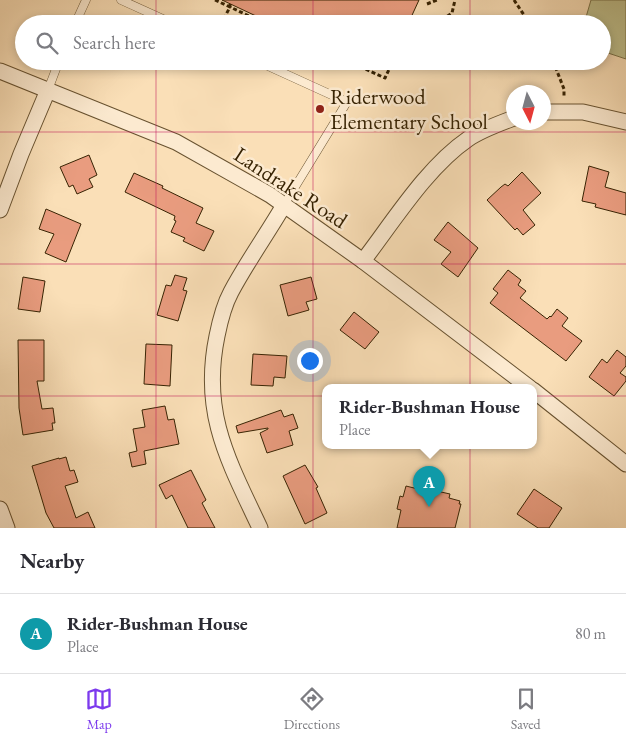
<!DOCTYPE html>
<style>
:root{--surface:#fff;--page:#f2f2f3;--text:#2b2b33;--muted:#7c7c81;--line:#e1e1e2;--accent:#7c3aed}
body{margin:0;font-family:"EB Garamond",serif;background:var(--page);color:var(--text)}
.compass{position:absolute;left:506px;top:85px;width:45px;height:45px;border-radius:50%;background:var(--surface);box-shadow:0 2px 8px #0003;rotate:174deg}
.you{position:absolute;left:309px;top:360px;width:18px;height:18px;margin:-12px;border:4px solid #fff;border-radius:50%;background:#1a73e8;box-shadow:0 0 0 8px #1a73e833}
.badge{display:grid;place-items:center;width:32px;height:32px;border-radius:50%;background:var(--accent);color:#fff;font-size:16px;font-weight:700}
.pin{position:absolute;translate:-50% -41px;filter:drop-shadow(0 1px 2px #0008)}
.pin::after{content:'';position:absolute;top:26px;width:18px;height:15px;background:inherit;clip-path:polygon(0 0,100% 0,50% 100%)}
.popup{position:absolute;left:322px;top:384px;width:215px;height:65px;box-sizing:border-box;display:grid;place-content:center;border-radius:10px;background:var(--surface);filter:drop-shadow(0 1px 4px #0005);font-size:16px;white-space:nowrap;color:var(--muted)}
.popup b{font-size:19px;color:var(--text)}
.popup::after{content:'';position:absolute;left:50%;top:100%;margin-left:-10px;border:10px solid transparent;border-top-color:var(--surface)}
.list{margin:0;padding:0;list-style:none}
h2{display:flex;justify-content:space-between;align-items:center;height:65px;margin:0;padding:0 20px;font-size:21px}
h2 small{font-size:16px;font-weight:400;color:var(--muted)}
.list li{display:grid;grid-template-columns:32px 1fr auto;gap:15px;align-items:center;box-sizing:border-box;height:80px;padding:0 20px;border-top:1px solid var(--line)}
.list b{display:block;font-size:19px;white-space:nowrap}
.list p{margin:0;font-size:16px;white-space:nowrap;color:var(--muted)}
.list em{font-size:16px;font-style:normal;color:var(--muted)}
.icon{flex:none;width:28px;height:28px;fill:none;stroke:currentColor;stroke-width:2;stroke-linecap:round;stroke-linejoin:round}
.map{position:relative;flex:none;width:626px;height:528px;overflow:hidden}
.search{position:absolute;background:var(--surface);box-shadow:0 2px 8px #0003;left:15px;right:15px;top:15px;height:55px;display:flex;align-items:center;gap:12px;box-sizing:border-box;padding:0 18px;border-radius:28px;color:var(--muted);font-size:19px}
.sheet{height:145px;background:var(--surface)}
nav{display:flex;justify-content:space-around;align-items:center;box-sizing:border-box;height:70px;border-top:1px solid var(--line);background:var(--surface);font-size:14px;color:var(--muted)}
nav a{display:grid;justify-items:center;gap:2px}
nav .on{color:var(--accent)}
.map>svg:first-child{display:block}
</style>
<div class="map">
<svg width="626" height="528" viewBox="0 0 626 528">
<rect width="100%" height="100%" fill="#fadfb7"/>
<filter id="stains"><feTurbulence type="fractalNoise" baseFrequency=".004" numOctaves="4"/><feColorMatrix values="0 0 0 0 .2 0 0 0 0 .09 0 0 0 0 .02 0 0 0 .5 -.17"/></filter>
<radialGradient id="worn" r=".72"><stop offset=".6" stop-color="#630" stop-opacity="0"/><stop offset="1" stop-color="#630" stop-opacity=".3"/></radialGradient>
<polygon fill="#bfc18e" stroke="#7b7248" points="591,0 626,0 626,59 602,51 602,24 584,24"/>
<g fill="#e99c7f" stroke="#372303">
<polygon points="222,0 419,0 408,24 273,24"/>
<polygon points="89,155 97,175 89,179 93,187 77,194 73,185 69,187 60,167"/>
<polygon points="589,166 609,172 605,187 626,193 626,215 595,207 596,204 582,201"/>
<polygon points="522,172 541,193 523,210 535,225 523,235 517,228 515,230 487,200 501,187 505,184 508,186"/>
<polygon points="134,173 163,186 162,188 203,208 196,223 214,231 204,251 183,241 185,238 171,232 176,221 174,220 175,216 125,192"/>
<polygon points="46,209 81,224 66,262 45,253 54,234 39,229"/>
<polygon points="448,222 478,248 458,277 441,264 451,252 434,240"/>
<polygon points="508,270 521,280 518,285 526,291 520,298 547,319 550,316 551,317 557,309 568,318 562,326 582,341 566,361 490,303 498,293 493,289"/>
<polygon points="175,275 187,278 183,290 187,291 178,321 157,315 166,285 171,286"/>
<polygon points="23,277 45,281 40,312 18,309"/>
<polygon points="311,277 317,299 306,302 309,310 288,316 280,285"/>
<polygon points="354,312 379,332 365,349 340,330"/>
<polygon points="18,340 44,340 44,381 37,381 42,409 53,408 55,423 52,423 53,430 23,435 19,408"/>
<polygon points="146,344 172,345 170,386 144,384"/>
<polygon points="617,350 626,357 626,366 620,373 626,377 626,381 614,396 589,377 602,359 607,363"/>
<polygon points="253,354 287,356 285,378 274,377 273,386 251,385"/>
<polygon points="165,406 168,420 174,419 179,444 144,451 146,464 132,467 129,453 137,451 133,429 145,427 142,410"/>
<polygon points="281,410 284,417 293,414 298,428 289,431 293,445 267,453 260,433 268,429 268,428 238,433 236,426"/>
<polygon points="66,457 70,471 74,470 78,482 65,486 76,518 88,512 95,528 54,528 46,513 32,466 59,458 59,459"/>
<polygon points="305,465 318,487 316,488 327,513 305,524 283,476"/>
<polygon points="191,470 206,500 202,503 215,528 188,528 172,495 166,499 159,485"/>
<polygon points="406,486 418,489 419,487 450,494 449,498 460,501 459,504 461,504 455,528 397,528 401,510 397,509 400,496 403,497"/>
<polygon points="534,489 562,508 549,528 538,528 517,514"/>
</g>
<g fill="none" stroke-linecap="round" stroke-linejoin="round">
<defs>
<g id="lane">
<polyline points="121,0 174,24"/>
<polyline points="75,24 86,0"/>
<polyline points="257,61 347,102 284,205"/>
<polyline points="48,90 59,61"/>
</g>
<g id="street">
<polyline points="0,71 176,142 270,195 363,261 530,388"/>
<polyline points="544,112 583,112 626,122"/>
<polyline points="0,210 21,154 48,90"/>
<path d="M363 261C393 222 427 167 468 139 481 130 498 124 514 118"/>
<polyline points="533,390 626,464"/>
<polyline points="0,509 7,528"/>
<path d="M260 528C228 460 201 413 217 336 220 321 224 305 231 292 247 262 267 234 284 205"/>
</g>
</defs>
<use href="#lane" stroke="#685230" stroke-width="9"/>
<use href="#street" stroke="#685230" stroke-width="17"/>
<g stroke="#372303" stroke-width="3" stroke-dasharray="4 2.5" stroke-linecap="butt">
<polyline points="215,0 230,7 221,24"/>
<polyline points="514,0 530,24"/>
<polyline points="230,4 230,7 266,24"/>
<polyline points="427,4 437,0"/>
<polyline points="442,20 452,13 455,0"/>
<polyline points="348,61 385,78 393,61"/>
<polyline points="553,61 564,89 564,96"/>
</g>
<use href="#lane" stroke="#fcead0" stroke-width="8"/>
<use href="#street" stroke="#fcead0" stroke-width="15"/>
</g>
<path fill="none" stroke="#c2185b" stroke-width="1" stroke-opacity="0.55" d="M156 0V24M313 0V24M470 0V24M156 61V528M313 61V528M470 61V528M0 132H626M0 264H626M0 396H626"/>
<circle fill="#8f2418" stroke="#fcead0" stroke-width="2" cx="320" cy="109" r="5"/>
<g text-anchor="middle" stroke-width="5" stroke-linejoin="round" paint-order="stroke">
<g font-size="22" fill="#372303" stroke="#fcead0" text-anchor="start">
<text x="330" y="104">Riderwood<tspan x="330" dy="25">Elementary School</tspan></text>
</g>
<g font-size="22" fill="#372303" stroke="#fcead0">
<text transform="translate(291 187) rotate(33)" y="8">Landrake Road</text>
</g>
</g>
<rect width="100%" height="100%" filter="url(#stains)"/>
<rect width="100%" height="100%" fill="url(#worn)"/>
</svg>
<svg class="compass" viewBox="-18 -18 36 36"><path d="M0-13l5 13h-10z" fill="#e53935"/><path d="M0 13l5-13h-10z" fill="#7c7c81"/></svg>
<div class="you"></div>
<div class="pin badge" style="left:429px;top:507px;background:#0f9aa8">A</div>
<div class="popup"><b>Rider-Bushman House</b>Place</div>
<div class="search"><svg class="icon" aria-label="search" viewBox="0 0 24 24"><circle cx="10" cy="10" r="6"/><path d="M15 15l6 6"/></svg>Search here</div>
</div>
<section class="sheet">
<h2>Nearby<small></small></h2>
<ul class="list">
<li><span class="badge" style="background:#0f9aa8">A</span><div><b>Rider-Bushman House</b><p>Place</p></div><em>80 m</em></li>
</ul>
</section>
<nav>
<a class="on"><svg class="icon" aria-label="map" viewBox="0 0 24 24"><path d="M3 6l6-2 6 2 6-2v14l-6 2-6-2-6 2zM9 4v14M15 6v14"/></svg>Map</a>
<a><svg class="icon" aria-label="directions" viewBox="0 0 24 24"><path d="M12 3l9 9-9 9-9-9zM9 14v-3h6M13 9l2 2-2 2"/></svg>Directions</a>
<a><svg class="icon" aria-label="saved" viewBox="0 0 24 24"><path d="M7 4h10v16l-5-4-5 4z"/></svg>Saved</a>
</nav>
